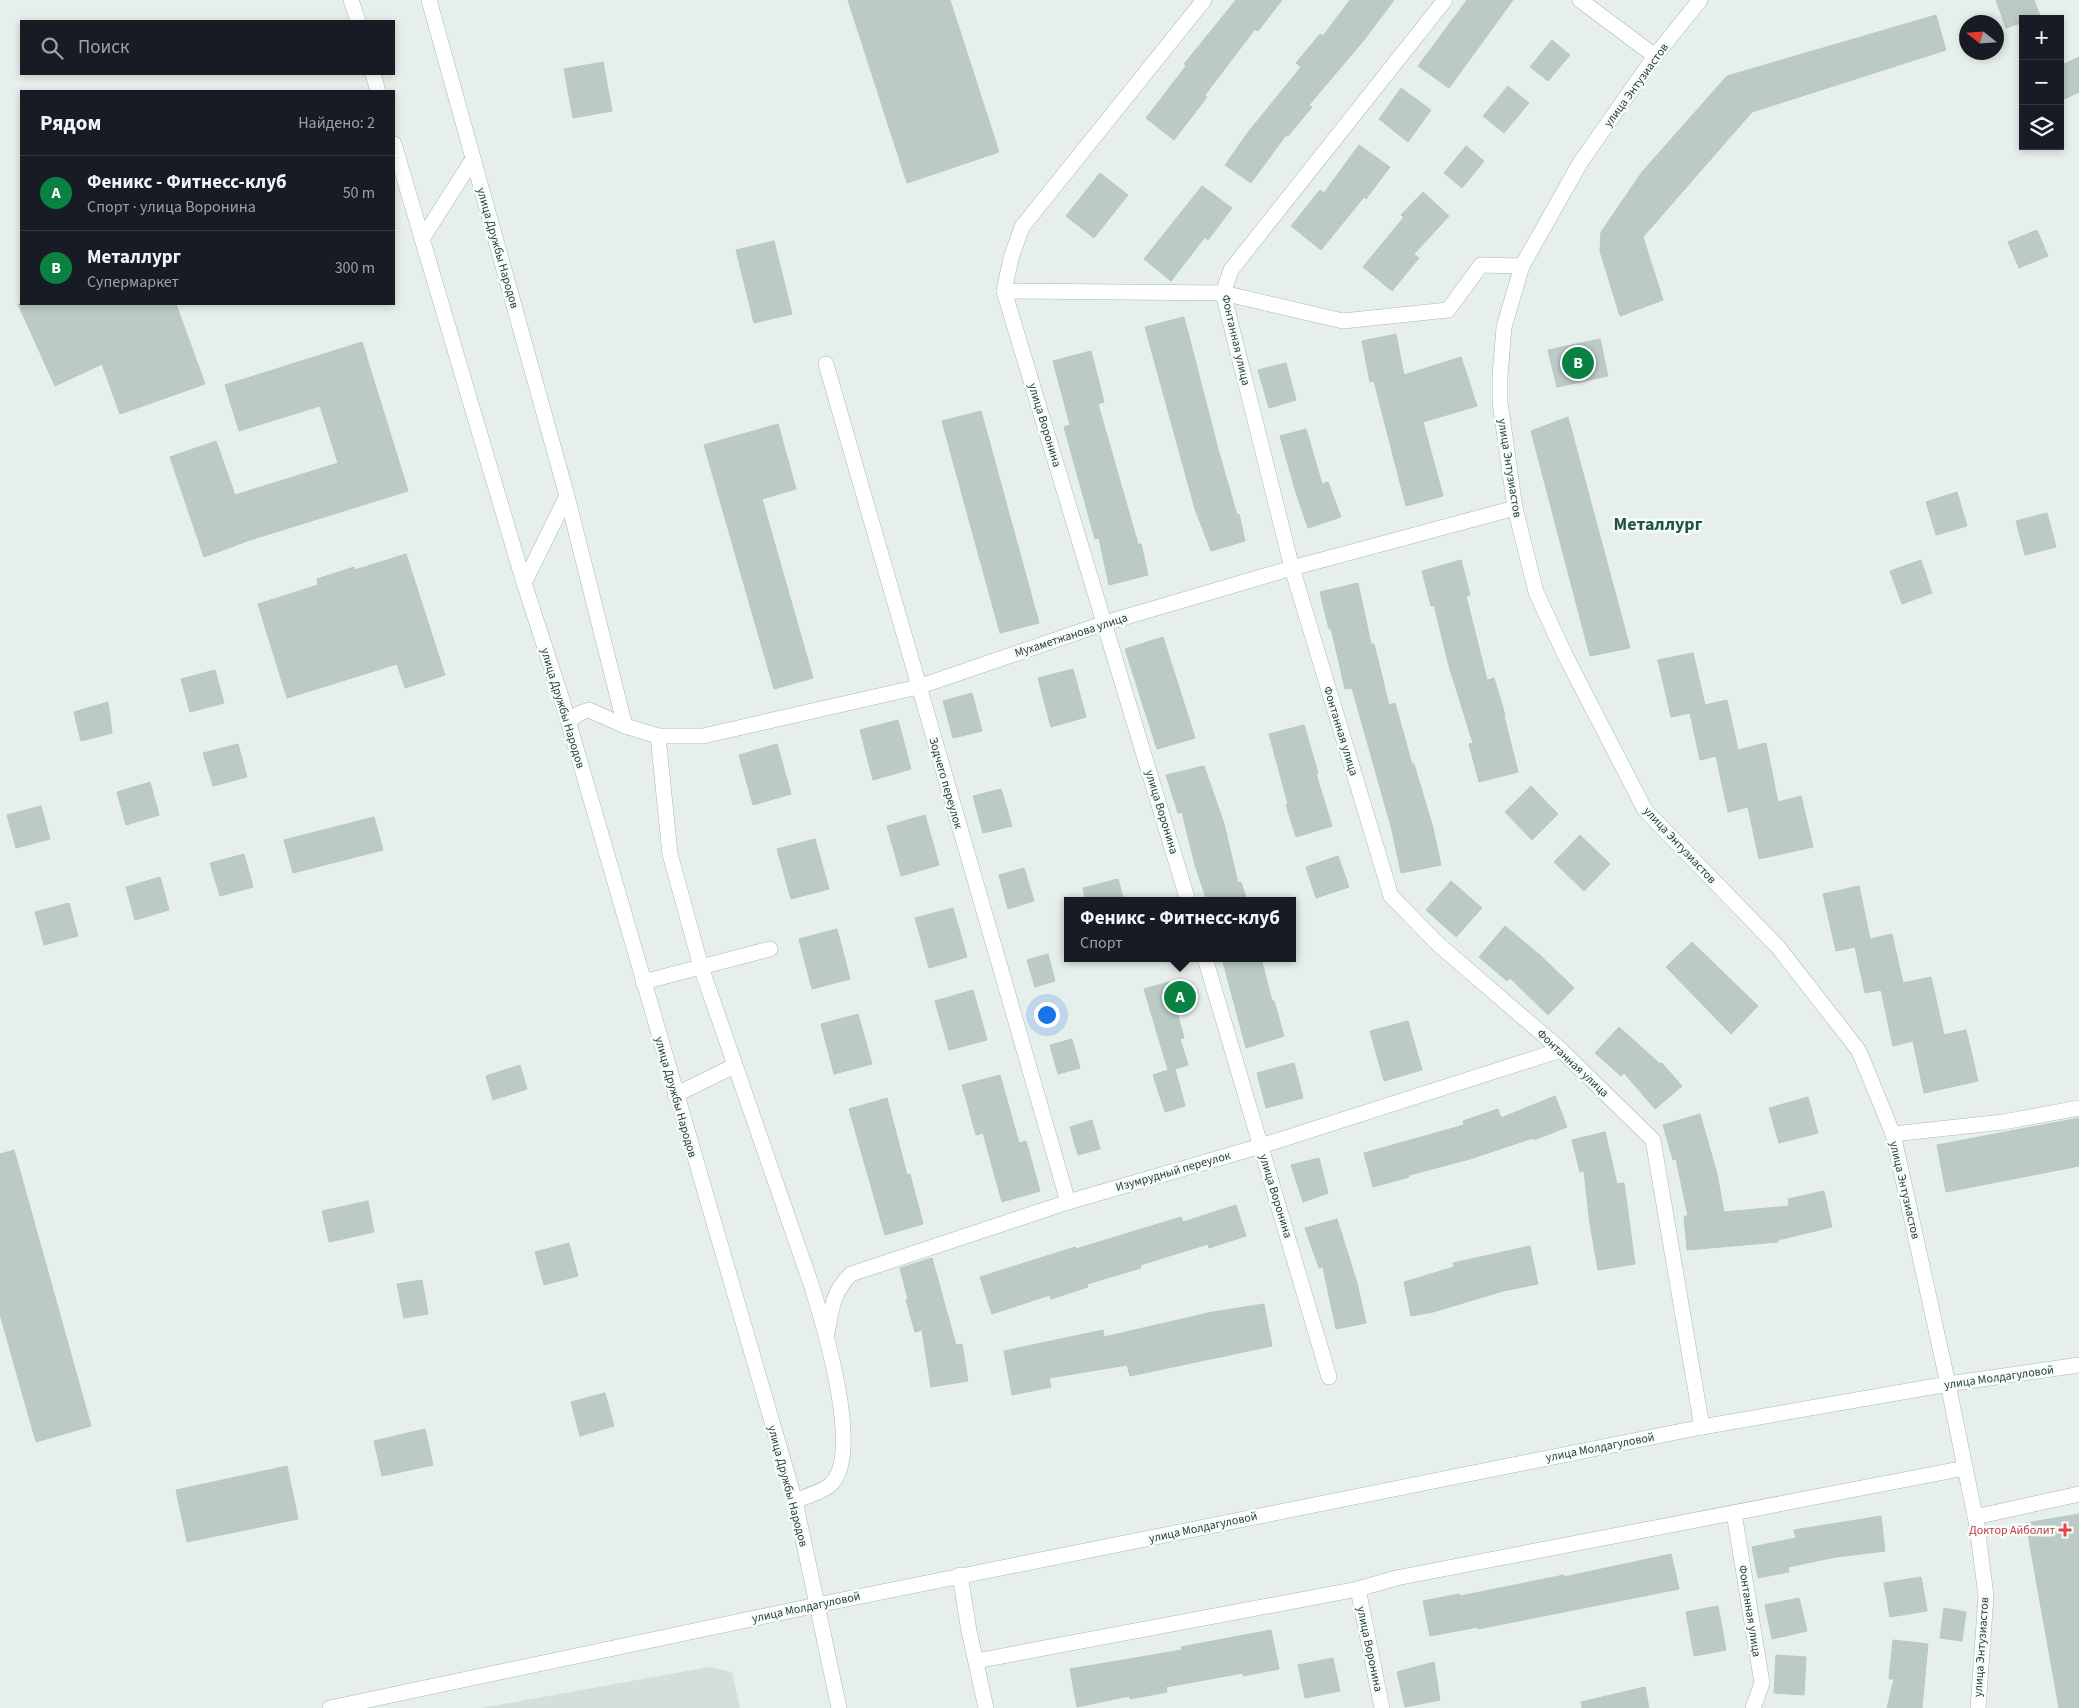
<!DOCTYPE html>
<html lang="ru">
<meta charset="utf-8">
<style>
:root{--surface:#171b24;--page:#242831;--text:#f1f3f6;--muted:#9ea1a6;--line:#363941;--accent:#0b8043}
body{margin:0;font-family:"Source Sans 3",sans-serif;background:var(--page);color:var(--text)}
.controls{position:absolute;right:15px;top:15px;display:grid;overflow:hidden;border-radius:0px;box-shadow:0 2px 8px #0003}
.controls button{width:45px;height:45px;display:grid;place-items:center;padding:0;border:0;border-bottom:1px solid var(--line);background:var(--surface);color:var(--text);font:25px sans-serif}
.compass{position:absolute;left:1959px;top:15px;width:45px;height:45px;border-radius:50%;background:var(--surface);box-shadow:0 2px 8px #0003;rotate:287deg}
.you{position:absolute;left:1046px;top:1014px;width:18px;height:18px;margin:-12px;border:4px solid #fff;border-radius:50%;background:#1a73e8;box-shadow:0 0 0 8px #1a73e833}
.badge{display:grid;place-items:center;width:32px;height:32px;border-radius:50%;background:var(--accent);color:#fff;font-size:16px;font-weight:700}
.pin{position:absolute;translate:-50% -50%;border:2px solid #fff;box-shadow:0 1px 5px #0006}
.popup{position:absolute;left:1064px;top:897px;width:232px;height:65px;box-sizing:border-box;display:grid;place-content:center;border-radius:0px;background:var(--surface);filter:drop-shadow(0 1px 4px #0005);font-size:16px;white-space:nowrap;color:var(--muted)}
.popup b{font-size:19px;color:var(--text)}
.popup::after{content:'';position:absolute;left:50%;top:100%;margin-left:-10px;border:10px solid transparent;border-top-color:var(--surface)}
.list{margin:0;padding:0;list-style:none}
h2{display:flex;justify-content:space-between;align-items:center;height:65px;margin:0;padding:0 20px;font-size:21px}
h2 small{font-size:16px;font-weight:400;color:var(--muted)}
.list li{display:grid;grid-template-columns:32px 1fr auto;gap:15px;align-items:center;box-sizing:border-box;height:75px;padding:0 20px;border-top:1px solid var(--line)}
.list b{display:block;font-size:19px;white-space:nowrap}
.list p{margin:0;font-size:16px;white-space:nowrap;color:var(--muted)}
.list em{font-size:16px;font-style:normal;color:var(--muted)}
.icon{flex:none;width:28px;height:28px;fill:none;stroke:currentColor;stroke-width:2;stroke-linecap:round;stroke-linejoin:round}
.map{position:relative;flex:none;width:2079px;height:1708px;overflow:hidden}
.search{position:absolute;background:var(--surface);box-shadow:0 2px 8px #0003;left:20px;top:20px;width:375px;height:55px;display:flex;align-items:center;gap:12px;box-sizing:border-box;padding:0 18px;border-radius:0px;color:var(--muted);font-size:19px}
.panel{position:absolute;background:var(--surface);box-shadow:0 2px 8px #0003;left:20px;top:90px;width:375px;height:215px;border-radius:0px}
.map>svg:first-child{display:block}
</style>
<div class="map">
<svg width="2079" height="1708" viewBox="0 0 2079 1708">
<rect width="100%" height="100%" fill="#e6efeb"/>
<polygon fill="#d4dfda" points="709,1667 732,1672 740,1708 481,1708"/>
<g fill="#bbcac4" stroke="#b8c9c2">
<polygon points="848,0 950,0 999,152 907,183"/>
<polygon points="1236,0 1282,0 1258,31 1255,29 1205,95 1207,97 1174,140 1146,118 1186,66 1184,64"/>
<polygon points="1350,0 1394,0 1364,40 1309,105 1312,107 1288,136 1286,135 1251,183 1225,165 1249,131 1301,67 1296,63 1320,34 1323,36"/>
<polygon points="1467,0 1513,0 1449,88 1418,66"/>
<polygon points="1996,0 2034,0 2040,16 2031,19 2023,19 2023,22 2006,28"/>
<polygon points="1936,15 1946,50 1752,112 1643,237 1663,300 1620,316 1600,251 1601,232 1642,172 1727,76"/>
<polygon points="1552,40 1570,55 1548,81 1530,67"/>
<polygon points="2079,57 2079,92 2060,101 2060,66"/>
<polygon points="603,62 612,111 573,118 564,69"/>
<polygon points="1508,86 1529,103 1504,133 1483,116"/>
<polygon points="1401,88 1431,110 1408,142 1379,119"/>
<polygon points="1359,145 1390,167 1366,199 1364,197 1321,250 1291,226 1320,190 1324,193"/>
<polygon points="1466,146 1484,161 1462,188 1444,173"/>
<polygon points="1100,173 1128,195 1094,238 1066,216"/>
<polygon points="1202,186 1232,208 1208,240 1205,237 1171,281 1144,259"/>
<polygon points="1423,192 1449,216 1414,254 1419,258 1392,291 1363,267 1404,217 1401,215"/>
<polygon points="2037,230 2048,256 2019,268 2008,242"/>
<polygon points="774,241 792,314 754,323 736,250"/>
<polygon points="18,304 176,304 205,384 120,414 102,364 55,386"/>
<polygon points="1184,317 1218,449 1237,515 1239,514 1245,541 1211,551 1195,509 1145,327"/>
<polygon points="1396,334 1404,375 1461,357 1477,406 1423,422 1443,496 1406,506 1374,381 1370,382 1362,341"/>
<polygon points="1600,339 1608,376 1557,387 1548,350"/>
<polygon points="362,342 408,491 250,540 204,557 170,457 216,441 235,495 338,463 320,406 239,431 225,385"/>
<polygon points="1091,351 1104,402 1098,404 1138,544 1141,544 1148,575 1109,585 1099,538 1095,539 1064,427 1070,425 1053,361"/>
<polygon points="1286,363 1296,400 1269,408 1258,370"/>
<polygon points="981,411 1039,623 1000,633 942,421"/>
<polygon points="1568,417 1630,648 1590,656 1531,431"/>
<polygon points="778,424 796,489 762,499 813,678 774,689 704,445"/>
<polygon points="1306,429 1322,484 1328,482 1341,517 1308,528 1296,493 1280,436"/>
<polygon points="1957,492 1967,526 1936,535 1926,502"/>
<polygon points="2047,513 2056,547 2025,555 2016,521"/>
<polygon points="406,554 445,675 405,688 397,664 287,698 258,604 318,585 317,579 354,567 355,570"/>
<polygon points="1461,560 1470,595 1466,596 1487,680 1494,678 1505,715 1504,716 1518,772 1479,782 1469,744 1473,743 1449,666 1434,605 1431,606 1422,571"/>
<polygon points="1921,560 1932,593 1902,604 1890,571"/>
<polygon points="1358,583 1371,644 1374,644 1389,705 1395,703 1412,764 1414,764 1433,828 1441,865 1401,873 1392,830 1352,688 1345,689 1331,628 1329,629 1320,592"/>
<polygon points="1163,637 1195,738 1157,749 1125,649"/>
<polygon points="1693,653 1705,705 1727,700 1738,750 1766,743 1778,802 1801,796 1813,847 1759,859 1748,807 1728,812 1716,756 1700,760 1690,713 1671,717 1658,660"/>
<polygon points="1073,669 1086,717 1051,727 1038,678"/>
<polygon points="215,670 224,703 190,712 181,679"/>
<polygon points="972,693 982,731 953,738 943,701"/>
<polygon points="108,702 112,733 81,741 74,712"/>
<polygon points="898,720 911,769 873,780 860,730"/>
<polygon points="1304,725 1318,773 1316,774 1332,826 1296,837 1286,805 1288,804 1269,734"/>
<polygon points="238,744 247,777 213,786 203,753"/>
<polygon points="777,744 791,794 753,805 739,755"/>
<polygon points="1204,766 1224,824 1238,883 1241,882 1247,901 1207,901 1195,865 1182,812 1178,813 1166,775"/>
<polygon points="150,782 159,815 126,825 117,792"/>
<polygon points="1531,786 1558,814 1532,840 1505,812"/>
<polygon points="1001,789 1012,826 983,833 973,796"/>
<polygon points="41,806 50,839 16,848 7,815"/>
<polygon points="925,815 939,865 901,876 887,826"/>
<polygon points="374,817 383,850 293,873 284,840"/>
<polygon points="1580,835 1610,864 1584,891 1554,862"/>
<polygon points="815,839 829,889 791,899 777,849"/>
<polygon points="244,854 253,887 220,896 210,863"/>
<polygon points="1338,856 1349,887 1316,898 1306,867"/>
<polygon points="1024,868 1034,901 1008,909 999,875"/>
<polygon points="160,877 169,910 135,920 126,887"/>
<polygon points="1118,879 1124,901 1086,901 1083,888"/>
<polygon points="1451,881 1482,908 1456,937 1426,910"/>
<polygon points="1859,886 1870,939 1892,934 1903,983 1931,977 1944,1035 1966,1030 1978,1081 1924,1093 1913,1041 1893,1046 1881,990 1865,993 1855,947 1836,951 1823,894"/>
<polygon points="69,903 78,936 44,945 35,912"/>
<polygon points="953,908 967,957 929,968 915,918"/>
<polygon points="1505,926 1540,955 1574,988 1548,1015 1510,978 1507,981 1479,957"/>
<polygon points="837,929 850,979 812,989 799,939"/>
<polygon points="1692,942 1758,1006 1731,1034 1666,967"/>
<polygon points="1048,954 1055,981 1035,987 1027,960"/>
<polygon points="1222,958 1261,958 1272,1001 1274,1001 1284,1036 1246,1048"/>
<polygon points="1169,982 1184,1038 1180,1039 1188,1065 1175,1069 1185,1106 1165,1112 1153,1075 1168,1070 1144,989"/>
<polygon points="973,990 987,1040 949,1050 935,1001"/>
<polygon points="858,1014 872,1064 834,1074 821,1024"/>
<polygon points="1408,1021 1422,1070 1384,1081 1370,1031"/>
<polygon points="1619,1027 1660,1064 1662,1063 1682,1086 1655,1109 1624,1073 1621,1076 1595,1053"/>
<polygon points="1072,1039 1080,1068 1058,1074 1050,1045"/>
<polygon points="1294,1063 1303,1098 1266,1108 1257,1073"/>
<polygon points="520,1065 527,1089 493,1100 486,1076"/>
<polygon points="1000,1075 1019,1143 1026,1141 1040,1191 1002,1202 983,1133 976,1135 962,1085"/>
<polygon points="1555,1096 1567,1127 1534,1140 1533,1138 1470,1159 1409,1175 1409,1177 1373,1187 1364,1153 1464,1125 1463,1121 1498,1109 1501,1118"/>
<polygon points="1808,1097 1818,1133 1779,1143 1769,1108"/>
<polygon points="887,1098 907,1175 910,1174 923,1224 885,1235 849,1109"/>
<polygon points="1700,1114 1717,1174 1724,1212 1789,1206 1788,1199 1824,1191 1832,1227 1778,1240 1778,1242 1687,1250 1684,1216 1688,1216 1676,1159 1673,1160 1663,1125"/>
<polygon points="2079,1118 2079,1166 1946,1192 1937,1145"/>
<polygon points="1092,1120 1100,1149 1078,1155 1070,1127"/>
<polygon points="1605,1132 1617,1184 1624,1183 1635,1264 1598,1270 1590,1224 1584,1171 1580,1172 1572,1140"/>
<polygon points="14,1150 91,1426 36,1442 0,1314 0,1154"/>
<polygon points="1319,1158 1328,1193 1303,1202 1291,1165"/>
<polygon points="368,1201 374,1232 329,1242 322,1211"/>
<polygon points="1236,1205 1246,1236 1209,1248 1208,1244 1140,1265 1141,1268 1087,1284 1088,1287 1051,1299 1050,1295 992,1314 980,1277 1075,1247 1076,1249 1181,1217 1183,1222"/>
<polygon points="1337,1219 1357,1283 1366,1323 1336,1329 1323,1267 1319,1268 1305,1228"/>
<polygon points="569,1243 578,1276 544,1285 535,1252"/>
<polygon points="1530,1246 1538,1284 1503,1291 1433,1312 1411,1316 1404,1282 1454,1267 1453,1263"/>
<polygon points="932,1258 956,1345 962,1344 968,1381 931,1387 922,1330 915,1332 906,1300 908,1299 900,1268"/>
<polygon points="422,1280 428,1314 404,1318 397,1284"/>
<polygon points="1264,1304 1272,1346 1130,1376 1127,1365 1049,1378 1051,1387 1012,1395 1004,1351 1103,1330 1104,1337 1213,1312"/>
<polygon points="605,1393 614,1426 580,1436 571,1402"/>
<polygon points="425,1429 433,1465 382,1476 374,1441"/>
<polygon points="287,1466 298,1519 187,1542 176,1490"/>
<polygon points="2079,1514 2079,1708 2059,1708 2026,1523"/>
<polygon points="1881,1516 1885,1551 1836,1557 1788,1567 1789,1572 1758,1578 1752,1547 1796,1538 1794,1530"/>
<polygon points="1671,1554 1679,1589 1478,1629 1478,1627 1430,1636 1423,1601 1459,1594 1460,1596 1564,1575 1564,1577"/>
<polygon points="1921,1577 1927,1611 1890,1617 1884,1583"/>
<polygon points="1799,1598 1807,1631 1772,1639 1765,1605"/>
<polygon points="1718,1606 1726,1650 1694,1656 1686,1612"/>
<polygon points="1944,1608 1966,1612 1962,1641 1940,1638"/>
<polygon points="1271,1630 1279,1669 1243,1676 1243,1673 1166,1687 1167,1692 1130,1699 1129,1696 1077,1707 1070,1669 1182,1650 1181,1647"/>
<polygon points="1893,1640 1928,1644 1922,1708 1887,1708 1894,1679 1889,1679"/>
<polygon points="1776,1655 1806,1657 1804,1695 1774,1693"/>
<polygon points="1333,1658 1340,1691 1305,1698 1298,1665"/>
<polygon points="1434,1662 1440,1700 1405,1707 1397,1672"/>
<polygon points="1645,1687 1649,1708 1582,1708 1581,1702"/>
</g>
<g fill="none" stroke-linecap="round" stroke-linejoin="round">
<defs>
<g id="street">
<polyline points="351,0 358,21"/>
<polyline points="1445,0 1231,270 1223,293 1292,568 1391,896 1438,944 1561,1050 1653,1140 1702,1427"/>
<polyline points="1580,0 1655,56"/>
<polyline points="373,74 378,91"/>
<polyline points="394,144 524,583"/>
<polyline points="422,239 473,159"/>
<polyline points="1004,291 1223,293 1343,321 1448,310 1481,265 1522,266"/>
<polyline points="826,364 1068,1202"/>
<polyline points="567,496 625,726"/>
<polyline points="568,721 580,713 589,710 625,726 658,736 703,736 918,687 1105,623 1292,568 1515,508"/>
<path d="M658 736 670 854 701 967 812 1287C824 1326 862 1451 832 1483 827 1490 804 1497 795 1501"/>
<polyline points="1188,901 1004,291 1011,258 1022,227 1204,0"/>
<polyline points="1205,958 1329,1377"/>
<polyline points="643,982 770,949"/>
<polyline points="675,1095 734,1066"/>
<polyline points="1893,1134 2003,1122 2079,1108"/>
<path d="M827 1333C832 1308 832 1293 851 1274L1068 1202 1261 1146 1561 1050"/>
<polyline points="1948,1384 1977,1526 1986,1596 1978,1708"/>
<polyline points="1734,1513 1762,1683 1753,1708"/>
<polyline points="1975,1517 2079,1494"/>
<polyline points="960,1575 969,1631 986,1708"/>
<polyline points="1358,1589 1382,1708"/>
<polyline points="976,1661 1358,1589 1396,1578 1965,1468"/>
<polyline points="330,1708 817,1605"/>
</g>
<g id="secondary">
<polyline points="429,0 567,496 524,583 562,700 795,1501 839,1708"/>
<polyline points="1700,0 1655,56 1580,163 1522,266 1504,327 1500,376 1500,402 1515,508 1536,592 1565,655 1645,810 1778,947 1859,1051 1893,1134 1948,1384"/>
<polyline points="817,1605 1702,1427 1948,1384 2079,1365"/>
</g>
</defs>
<use href="#street" stroke="#a8b8b2" stroke-width="16"/>
<use href="#secondary" stroke="#a4bbb3" stroke-width="16"/>
<use href="#street" stroke="#fff" stroke-width="15"/>
<use href="#secondary" stroke="#fff" stroke-width="15"/>
</g>
<path fill="#e0444e" stroke="#f7fbf9" stroke-width="2" d="M2062.5 1522.5h5v5h5v5h-5v5h-5v-5h-5v-5h5z"/>
<g text-anchor="middle" stroke-width="5" stroke-linejoin="round" paint-order="stroke">
<g font-size="12" fill="#24423a" stroke="#f7fbf9">
<text transform="translate(1636 85) rotate(-54)" y="4">улица Энтузиастов</text>
<text transform="translate(498 248) rotate(74)" y="4">улица Дружбы Народов</text>
<text transform="translate(1236 340) rotate(77)" y="4">Фонтанная улица</text>
<text transform="translate(1045 425) rotate(73)" y="4">улица Воронина</text>
<text transform="translate(1510 468) rotate(81)" y="4">улица Энтузиастов</text>
<text transform="translate(1071 635) rotate(-18)" y="4">Мухаметжанова улица</text>
<text transform="translate(563 708) rotate(73)" y="4">улица Дружбы Народов</text>
<text transform="translate(1341 731) rotate(73)" y="4">Фонтанная улица</text>
<text transform="translate(946 783) rotate(74)" y="4">Зодчего переулок</text>
<text transform="translate(1162 812) rotate(73)" y="4">улица Воронина</text>
<text transform="translate(1680 845) rotate(47)" y="4">улица Энтузиастов</text>
<text transform="translate(1573 1063) rotate(43)" y="4">Фонтанная улица</text>
<text transform="translate(676 1097) rotate(74)" y="4">улица Дружбы Народов</text>
<text transform="translate(1173 1171) rotate(-16)" y="4">Изумрудный переулок</text>
<text transform="translate(1905 1190) rotate(77)" y="4">улица Энтузиастов</text>
<text transform="translate(1276 1196) rotate(73)" y="4">улица Воронина</text>
<text transform="translate(1999 1377) rotate(-8)" y="4">улица Молдагуловой</text>
<text transform="translate(1600 1447) rotate(-11)" y="4">улица Молдагуловой</text>
<text transform="translate(788 1486) rotate(75)" y="4">улица Дружбы Народов</text>
<text transform="translate(1203 1527) rotate(-12)" y="4">улица Молдагуловой</text>
<text transform="translate(806 1607) rotate(-12)" y="4">улица Молдагуловой</text>
<text transform="translate(1750 1611) rotate(81)" y="4">Фонтанная улица</text>
<text transform="translate(1981 1647) rotate(-86)" y="4">улица Энтузиастов</text>
<text transform="translate(1370 1649) rotate(78)" y="4">улица Воронина</text>
</g>
<g font-size="12" fill="#be3a42" stroke="#f7fbf9" text-anchor="end">
<text x="2055" y="1534">Доктор Айболит</text>
</g>
<g font-size="18" font-weight="bold" fill="#1f5548" stroke="#f7fbf9">
<text x="1658" y="530">Металлург</text>
</g>
</g>
</svg>
<div class="controls">
<button>+</button>
<button>−</button>
<button><svg class="icon" aria-label="layers" viewBox="0 0 24 24"><path d="M12 4l9 5-9 5-9-5zM3 14l9 5 9-5"/></svg></button>
</div>
<svg class="compass" viewBox="-18 -18 36 36"><path d="M0-13l5 13h-10z" fill="#e53935"/><path d="M0 13l5-13h-10z" fill="#9ea1a6"/></svg>
<div class="you"></div>
<div class="pin badge" style="left:1180px;top:997px">A</div>
<div class="popup"><b>Феникс - Фитнесс-клуб</b>Спорт</div>
<div class="pin badge" style="left:1578px;top:363px">B</div>
<div class="search"><svg class="icon" aria-label="search" viewBox="0 0 24 24"><circle cx="10" cy="10" r="6"/><path d="M15 15l6 6"/></svg>Поиск</div>
<section class="panel">
<h2>Рядом<small>Найдено: 2</small></h2>
<ul class="list">
<li><span class="badge">A</span><div><b>Феникс - Фитнесс-клуб</b><p>Спорт · улица Воронина</p></div><em>50 m</em></li>
<li><span class="badge">B</span><div><b>Металлург</b><p>Супермаркет</p></div><em>300 m</em></li>
</ul>
</section>
</div>
